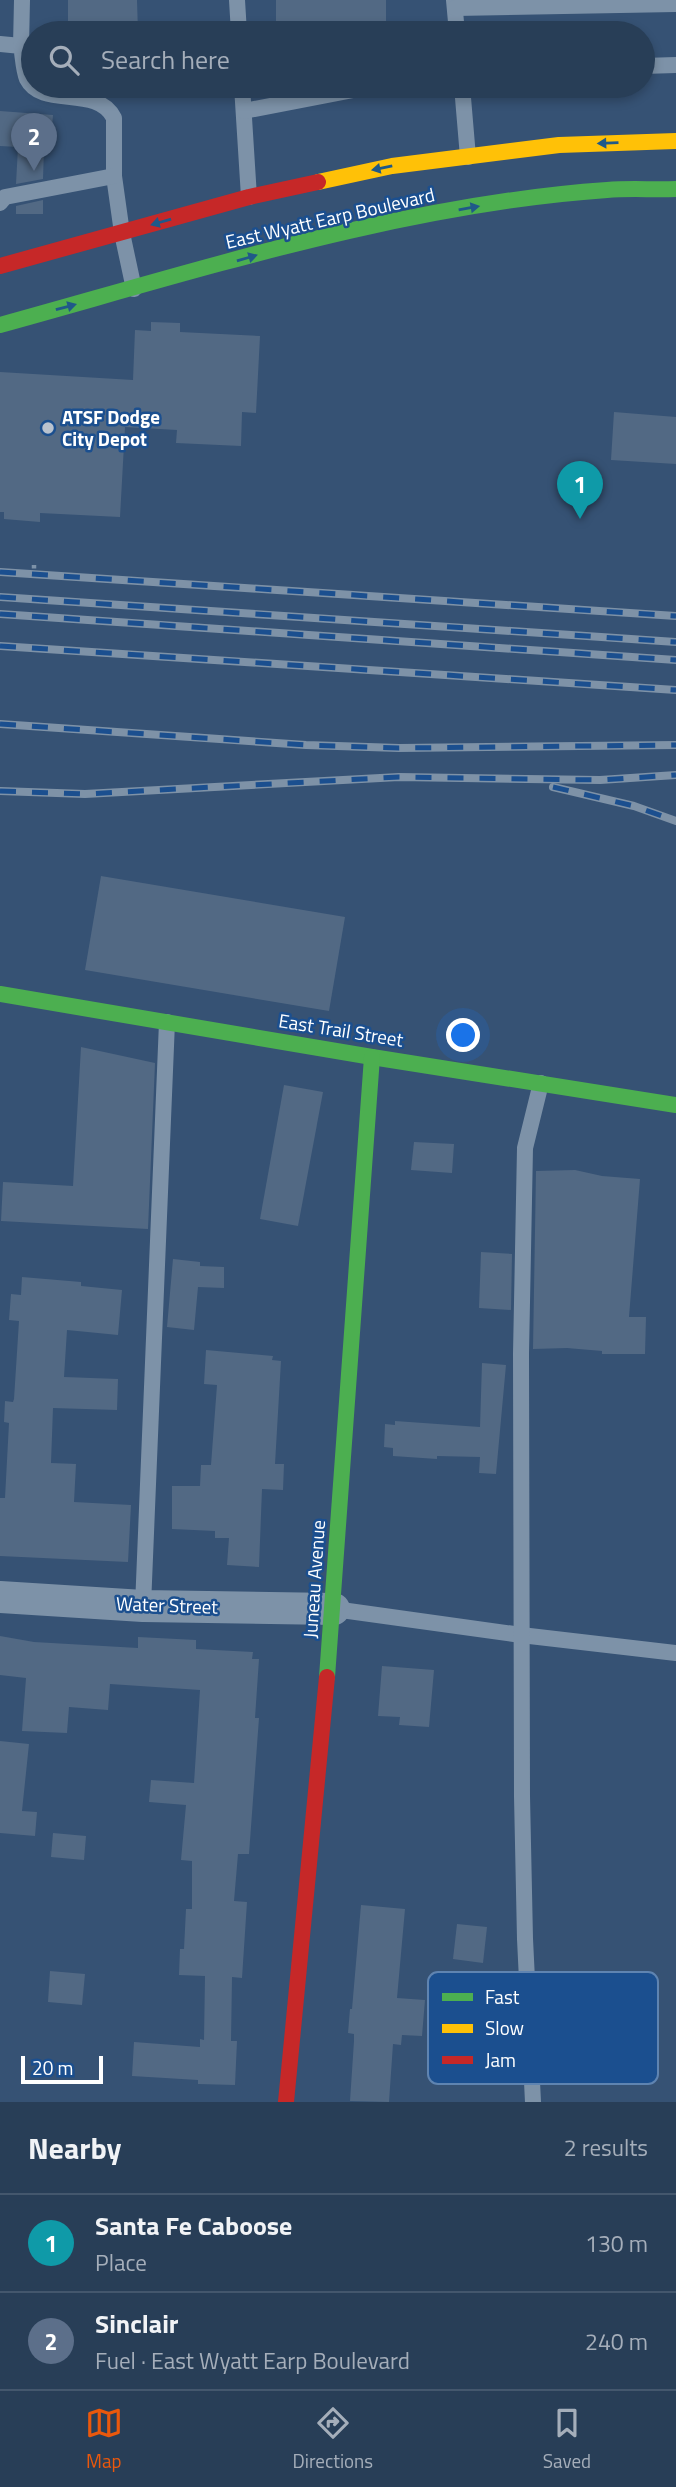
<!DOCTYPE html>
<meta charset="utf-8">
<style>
:root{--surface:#283e57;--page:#344961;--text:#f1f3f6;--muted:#a5aeba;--line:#44576d;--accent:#ea580c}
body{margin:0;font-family:"Titillium Web",sans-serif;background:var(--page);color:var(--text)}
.scale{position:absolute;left:21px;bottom:18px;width:82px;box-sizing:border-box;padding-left:7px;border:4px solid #fff;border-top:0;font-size:19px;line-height:24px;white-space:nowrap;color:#fff;-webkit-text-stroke:5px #1b4f8f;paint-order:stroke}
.you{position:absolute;left:464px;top:1036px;width:24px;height:24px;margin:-18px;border:5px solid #fff;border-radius:50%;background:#1a73e8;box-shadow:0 0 0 10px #1a73e833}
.badge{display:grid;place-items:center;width:46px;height:46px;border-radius:50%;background:var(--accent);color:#fff;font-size:23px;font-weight:700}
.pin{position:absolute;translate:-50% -58px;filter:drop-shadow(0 2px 4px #0008)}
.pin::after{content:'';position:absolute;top:37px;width:24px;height:21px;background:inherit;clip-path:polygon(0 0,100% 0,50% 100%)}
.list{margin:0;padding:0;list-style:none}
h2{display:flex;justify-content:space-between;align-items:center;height:91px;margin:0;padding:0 28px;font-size:30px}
h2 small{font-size:23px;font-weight:400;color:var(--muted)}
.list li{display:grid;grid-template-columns:46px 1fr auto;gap:21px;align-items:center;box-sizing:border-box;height:98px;padding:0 28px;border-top:2px solid var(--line)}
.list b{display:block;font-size:26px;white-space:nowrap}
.list p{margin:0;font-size:23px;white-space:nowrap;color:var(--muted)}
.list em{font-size:23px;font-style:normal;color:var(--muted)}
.icon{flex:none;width:38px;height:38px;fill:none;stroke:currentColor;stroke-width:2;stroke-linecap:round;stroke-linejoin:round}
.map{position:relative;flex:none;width:676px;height:2102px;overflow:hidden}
.search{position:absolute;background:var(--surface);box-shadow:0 4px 10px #0003;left:21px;right:21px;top:21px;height:77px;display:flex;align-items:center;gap:18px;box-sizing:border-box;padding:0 24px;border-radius:38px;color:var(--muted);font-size:26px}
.sheet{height:287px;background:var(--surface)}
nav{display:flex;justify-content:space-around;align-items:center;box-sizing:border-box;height:98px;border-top:2px solid var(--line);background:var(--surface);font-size:19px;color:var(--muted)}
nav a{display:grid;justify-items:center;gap:4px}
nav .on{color:var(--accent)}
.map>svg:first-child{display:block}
</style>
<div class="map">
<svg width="676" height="2102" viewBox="0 0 676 2102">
<rect width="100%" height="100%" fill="#365274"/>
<g fill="#526984">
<polygon points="68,0 137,0 138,33 68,33"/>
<rect x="276" y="0" width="110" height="33"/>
<polygon points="0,111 53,115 50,149 44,149 43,179 16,184 18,147 0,146"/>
<polygon points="43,200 43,214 16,214 16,206"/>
<polygon points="151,322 180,323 180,332 260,336 256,413 242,412 241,446 176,443 177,430 125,427 120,517 40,513 40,522 4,519 4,512 0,512 0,372 133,380 135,330 151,331"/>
<polygon points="614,412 676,417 676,464 611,460"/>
<polygon points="101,876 345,917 329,1011 85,970"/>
<polygon points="81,1047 155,1063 148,1229 1,1221 3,1182 73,1186"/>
<polygon points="284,1085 323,1092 298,1226 260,1219"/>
<polygon points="414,1142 454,1144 452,1173 411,1170"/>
<polygon points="575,1170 602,1176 640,1179 629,1317 646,1317 645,1354 602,1354 602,1351 567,1348 533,1349 536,1171"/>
<polygon points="481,1252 512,1254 511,1310 479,1308"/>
<polygon points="173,1259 200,1262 200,1266 224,1267 224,1288 198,1287 194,1330 167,1327"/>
<polygon points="22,1277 81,1282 81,1286 122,1290 118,1335 67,1330 64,1377 118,1379 117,1410 53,1408 51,1463 76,1464 74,1502 131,1505 128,1562 0,1556 0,1498 5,1498 9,1423 4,1422 5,1401 13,1402 14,1399 19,1321 9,1320 11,1294 21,1295"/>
<polygon points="206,1350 273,1356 272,1360 281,1361 275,1464 284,1464 283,1490 262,1489 259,1567 227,1565 229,1538 215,1538 215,1531 172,1529 172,1486 200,1486 201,1465 211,1465 217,1385 204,1384"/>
<polygon points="482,1363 506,1365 496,1474 479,1473 480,1457 437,1456 437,1459 393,1456 393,1448 384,1447 385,1424 395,1425 395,1421 480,1427"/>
<polygon points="0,1636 34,1642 138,1648 138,1637 196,1640 196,1649 253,1652 252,1659 259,1659 255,1718 259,1718 249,1854 238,1854 234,1901 247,1902 242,1978 232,1977 231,2041 237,2041 235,2085 198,2084 198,2080 132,2076 134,2042 200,2047 200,2039 204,2040 205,1976 179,1975 180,1949 184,1949 186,1909 192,1909 192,1861 181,1860 186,1805 149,1802 151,1780 194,1783 200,1690 110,1684 108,1710 69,1707 67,1733 22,1731 26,1678 0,1675"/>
<polygon points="382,1666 434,1670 429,1727 399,1725 400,1717 378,1716"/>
<polygon points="0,1741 29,1744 22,1811 37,1812 35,1836 0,1833"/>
<polygon points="53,1833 86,1836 84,1860 51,1857"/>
<polygon points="361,1905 405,1909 397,1998 425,2000 422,2036 402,2035 401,2045 393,2044 389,2102 350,2101 354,2041 354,2034 348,2033 350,2009 352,2009"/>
<polygon points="457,1924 487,1927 483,1963 453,1959"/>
<polygon points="50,1971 85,1974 82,2005 48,2002"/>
</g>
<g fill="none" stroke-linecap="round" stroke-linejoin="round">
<polyline stroke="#7d92a8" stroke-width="4.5" stroke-dasharray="3.5 5" stroke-linecap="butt" points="34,565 34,580"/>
<g stroke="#7d92a8" stroke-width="16">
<polyline points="237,0 239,33"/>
<polyline points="454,0 457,33"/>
<polyline points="455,8 676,4"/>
<path d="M0 44 21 46C23 56 23 69 27 79 42 109 97 84 114 118V176L122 233 134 289"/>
<polyline points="21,46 22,0"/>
<polyline points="643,66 676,65"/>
<polyline points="242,86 249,197"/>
<polyline points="462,86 468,157"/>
<polyline points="244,111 374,86"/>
<polyline points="0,203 5,197 114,176"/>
<polyline points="143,1606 167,1022"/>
<polyline points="334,1609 521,1635 676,1653"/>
<polyline points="533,2102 525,1939 522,1796 521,1354 525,1148 541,1083"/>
</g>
<polyline stroke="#7d92a8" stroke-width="32" points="0,1597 143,1606 334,1609"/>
<g stroke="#4caf50" stroke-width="16">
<path d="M0 325C196 271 403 204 607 190 630 188 653 190 676 189"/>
<polyline points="0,994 372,1057 676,1105"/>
<polyline points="327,1677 372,1057"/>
</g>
<polyline stroke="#ffc107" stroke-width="16" points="318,182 392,166 559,145 676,141"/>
<g stroke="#c62828" stroke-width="16">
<polyline points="0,266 249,197 318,182"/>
<polyline points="286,2102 327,1677"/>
</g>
<defs>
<g id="rail">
<polyline points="0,572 676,616"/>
<polyline points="0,597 676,642"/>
<polyline points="0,614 676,660"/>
<polyline points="0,646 676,690"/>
<polyline points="0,724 306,745 399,748 676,745"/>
<polyline points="553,787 634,806 676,821"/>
<polyline points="0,791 85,794 399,777 600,780 676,775"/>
</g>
</defs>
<use href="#rail" stroke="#7e92a7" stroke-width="8"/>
<use href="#rail" stroke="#1b4f8f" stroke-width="5" stroke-dasharray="16" stroke-linecap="butt"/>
</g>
<defs><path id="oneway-solid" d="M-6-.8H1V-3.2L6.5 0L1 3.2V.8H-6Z" transform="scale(1.75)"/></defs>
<g fill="#205989">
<use href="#oneway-solid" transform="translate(608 143) rotate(178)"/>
<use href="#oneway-solid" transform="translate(382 168) rotate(168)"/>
<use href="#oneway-solid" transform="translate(469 208) rotate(-10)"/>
<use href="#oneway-solid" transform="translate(161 222) rotate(164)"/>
<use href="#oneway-solid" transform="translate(247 258) rotate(-16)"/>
<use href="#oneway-solid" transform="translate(66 307) rotate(-15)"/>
</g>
<circle fill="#b9c2ce" stroke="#1b4f8f" stroke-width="2.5" cx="48" cy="428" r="7"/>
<g text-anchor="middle" stroke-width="5" stroke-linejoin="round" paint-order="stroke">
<g font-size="19" fill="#fff" stroke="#1b4f8f">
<text transform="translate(330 218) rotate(-13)" y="7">East Wyatt Earp Boulevard</text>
<text transform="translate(341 1030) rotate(9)" y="7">East Trail Street</text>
<text transform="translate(314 1579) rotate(-86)" y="7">Juneau Avenue</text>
<text transform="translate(167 1605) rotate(2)" y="7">Water Street</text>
</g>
<g font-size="19" font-weight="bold" fill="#fff" stroke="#1b4f8f" text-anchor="start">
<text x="62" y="424">ATSF Dodge<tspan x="62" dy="22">City Depot</tspan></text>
</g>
</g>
<rect x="428" y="1972" width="230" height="112" rx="10" fill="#1b4f8f" stroke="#5f84b1" stroke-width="2"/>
<rect x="442" y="1993" width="31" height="8" fill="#4caf50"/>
<rect x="442" y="2024" width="31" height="9" fill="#ffc107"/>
<rect x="442" y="2056" width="31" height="8" fill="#c62828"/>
<g font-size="19" fill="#fff">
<text x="485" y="2004">Fast</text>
<text x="485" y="2035">Slow</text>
<text x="485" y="2067">Jam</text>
</g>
</svg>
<div class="scale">20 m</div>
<div class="you"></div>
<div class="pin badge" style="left:580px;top:519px;background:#0f9aa8">1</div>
<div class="pin badge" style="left:34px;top:171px;background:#5c6f8a">2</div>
<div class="search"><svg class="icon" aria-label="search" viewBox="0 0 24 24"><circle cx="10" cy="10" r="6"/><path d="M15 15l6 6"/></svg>Search here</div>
</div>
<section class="sheet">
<h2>Nearby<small>2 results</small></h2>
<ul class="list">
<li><span class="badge" style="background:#0f9aa8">1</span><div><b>Santa Fe Caboose</b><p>Place</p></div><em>130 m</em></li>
<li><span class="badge" style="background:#5c6f8a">2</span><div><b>Sinclair</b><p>Fuel · East Wyatt Earp Boulevard</p></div><em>240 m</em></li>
</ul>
</section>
<nav>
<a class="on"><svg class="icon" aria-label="map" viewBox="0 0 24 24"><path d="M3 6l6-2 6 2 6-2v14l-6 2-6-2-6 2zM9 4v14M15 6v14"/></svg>Map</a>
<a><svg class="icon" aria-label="directions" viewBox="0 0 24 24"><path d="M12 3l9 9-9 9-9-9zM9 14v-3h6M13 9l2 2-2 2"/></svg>Directions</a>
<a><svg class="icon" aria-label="saved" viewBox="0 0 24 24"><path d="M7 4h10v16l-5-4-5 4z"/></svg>Saved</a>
</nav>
